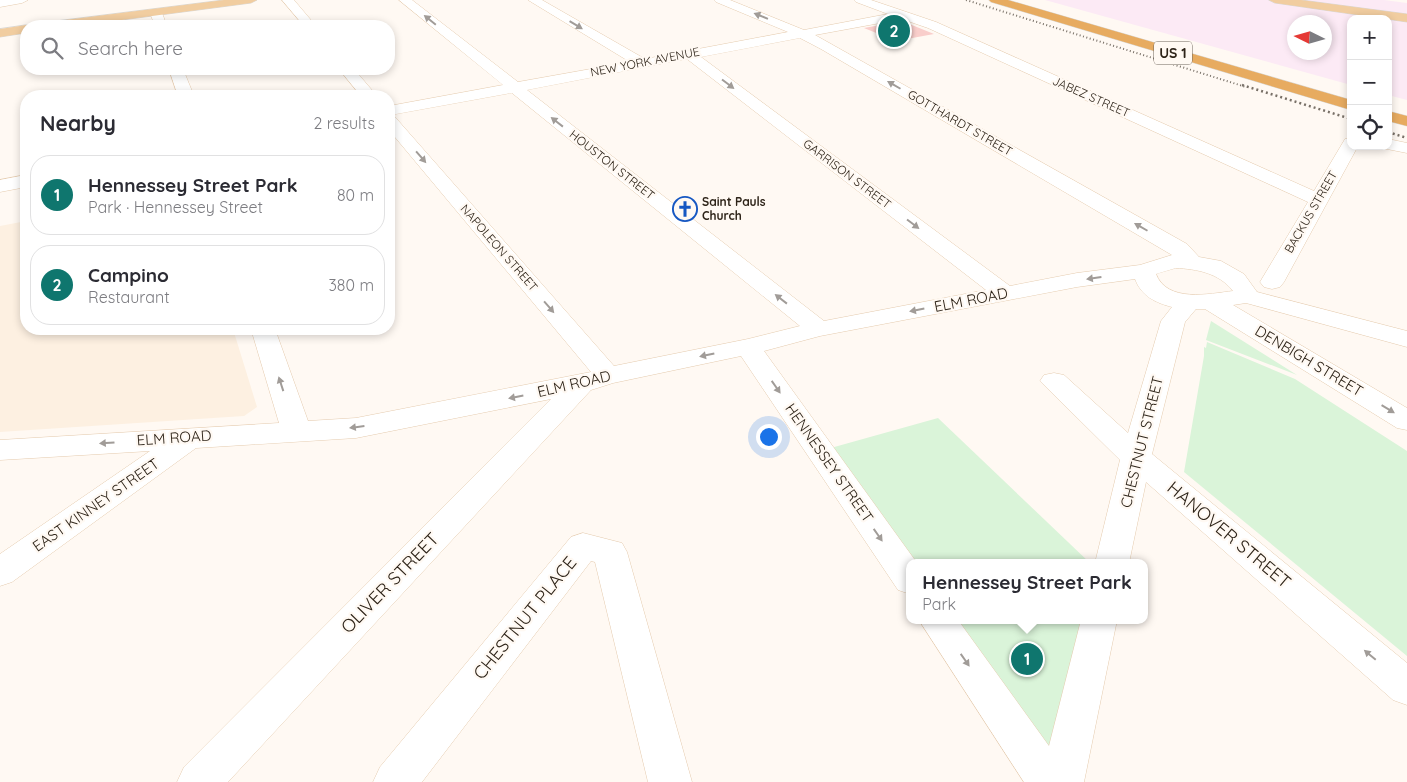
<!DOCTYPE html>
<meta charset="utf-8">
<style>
:root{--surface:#fff;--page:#f7f7f7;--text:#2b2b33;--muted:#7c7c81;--line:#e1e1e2;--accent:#0f766e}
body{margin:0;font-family:Quicksand,sans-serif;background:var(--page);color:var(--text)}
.controls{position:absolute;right:15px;top:15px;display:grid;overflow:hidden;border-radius:10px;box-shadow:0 2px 8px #0003}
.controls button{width:45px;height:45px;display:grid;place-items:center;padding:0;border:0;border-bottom:1px solid var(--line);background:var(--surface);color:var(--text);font:25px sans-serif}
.compass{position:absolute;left:1287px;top:15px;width:45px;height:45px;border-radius:50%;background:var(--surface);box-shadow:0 2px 8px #0003;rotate:275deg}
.you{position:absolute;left:768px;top:436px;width:18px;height:18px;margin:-12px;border:4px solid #fff;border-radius:50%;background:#1a73e8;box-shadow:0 0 0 8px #1a73e833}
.badge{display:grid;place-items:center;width:32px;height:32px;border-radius:50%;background:var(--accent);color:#fff;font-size:16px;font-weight:700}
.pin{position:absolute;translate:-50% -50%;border:2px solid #fff;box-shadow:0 1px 5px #0006}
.popup{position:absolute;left:906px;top:559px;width:242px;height:65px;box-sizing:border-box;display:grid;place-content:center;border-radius:10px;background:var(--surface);filter:drop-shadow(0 1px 4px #0005);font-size:16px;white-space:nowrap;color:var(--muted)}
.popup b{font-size:19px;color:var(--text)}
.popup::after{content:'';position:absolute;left:50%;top:100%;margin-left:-10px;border:10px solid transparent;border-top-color:var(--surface)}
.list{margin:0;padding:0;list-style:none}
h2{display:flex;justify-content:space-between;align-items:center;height:65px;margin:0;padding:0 20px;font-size:21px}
h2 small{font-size:16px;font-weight:400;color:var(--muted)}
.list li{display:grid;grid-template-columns:32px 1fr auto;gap:15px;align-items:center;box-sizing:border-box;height:80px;margin:0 10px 10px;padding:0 10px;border:1px solid var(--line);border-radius:20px}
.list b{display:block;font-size:19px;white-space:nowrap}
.list p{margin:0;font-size:16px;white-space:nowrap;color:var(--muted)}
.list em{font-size:16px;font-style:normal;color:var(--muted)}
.icon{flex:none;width:28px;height:28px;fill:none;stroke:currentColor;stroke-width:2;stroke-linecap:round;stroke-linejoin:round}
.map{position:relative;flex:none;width:1407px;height:782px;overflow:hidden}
.search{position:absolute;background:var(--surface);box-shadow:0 2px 8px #0003;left:20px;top:20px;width:375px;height:55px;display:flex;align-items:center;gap:12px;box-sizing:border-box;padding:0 18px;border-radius:20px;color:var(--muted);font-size:19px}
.panel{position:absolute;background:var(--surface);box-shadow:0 2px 8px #0003;left:20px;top:90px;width:375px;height:245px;border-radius:20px}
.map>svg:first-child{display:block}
</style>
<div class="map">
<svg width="1407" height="782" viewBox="0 0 1407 782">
<rect width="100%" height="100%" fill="#fff9f3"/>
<path fill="#fceaf5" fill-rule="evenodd" d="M1045 0H1384L1407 3V100L1388 95V19H1351V85ZM1294 22H1324V52H1294Z"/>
<polygon fill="#fdf0e1" points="26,221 26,329 233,329 257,407 244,416 0,432 0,226"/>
<g fill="#daf4d9">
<polygon points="1211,321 1297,375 1206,340"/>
<polygon points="1207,342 1295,379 1407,451 1407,656 1184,472 1204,356 1204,347 1206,348"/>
<polygon points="938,418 1090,563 910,563 820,451"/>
<polygon points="937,620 1099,620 1062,782"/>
</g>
<polygon fill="#f9cecb" points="902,21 934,34 896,41 864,28"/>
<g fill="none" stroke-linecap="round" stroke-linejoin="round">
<defs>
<g id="minor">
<polygon points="0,0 28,0 22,3 0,7"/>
<polygon points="282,0 294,0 316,26 304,26"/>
<path d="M399 0H412L518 82 630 62 528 0H542L645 59 788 32 716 2 714 0H730L804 30 888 14 856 2 854 0H871L936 22 1314 191 1345 139 1351 138V146H1358L1284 282 1280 287 1272 289 1264 287 1260 282 1308 202 928 28 902 19 815 35 1187 244 1199 257 1221 261 1244 274 1257 292 1407 331V347L1246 303 1233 305 1407 408V430L1397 428 1205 309H1196L1185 322 1152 454 1407 663V705L1393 700 1146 482 1129 563H1095L1120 460 1040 381 1044 375 1054 373 1064 375 1128 433 1161 321 1172 307C1156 303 1141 296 1135 279L1077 287 820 336 764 351 917 563H910V594L898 590 741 356 613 383 591 390 228 782H177L184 767 551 399 356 438 196 448 12 582 0 586V554L150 451 0 460V440L279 423 251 329H275L308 421 356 418 591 372 389 130V106L503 85ZM800 38 821 49 1172 255 1140 265 1077 273 1010 286 701 57ZM687 59 986 290 824 321 527 90ZM512 93 800 326 748 339 614 366 395 117 391 115ZM1176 268C1197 269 1219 273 1233 291 1209 294 1167 303 1156 274Z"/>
<polygon points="156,9 162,13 167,26 155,26 150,13"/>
<polygon points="169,69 183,69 194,96 178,96"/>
<polygon points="339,69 354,69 377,96 361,96"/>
<polygon points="1388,139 1407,143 1407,153 1382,148 1381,146 1388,146"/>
<polygon points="26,175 26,187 0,192 0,180"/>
<polygon points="583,533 622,543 627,552 692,782 648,782 595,562 591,561 422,782 373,782 380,767 571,537"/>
<polygon points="919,620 958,620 1049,746 1081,620 1117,620 1084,782 1024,782"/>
</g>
<g id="major">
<polygon points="224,0 257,0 251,3 76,26 43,26 49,22"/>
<polygon points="1269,0 1301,0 1407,14 1407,22 1275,3"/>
<polygon points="26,25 30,26 26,26 26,33 0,37 0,29"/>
</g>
<g id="highway">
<polygon points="989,0 1008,0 1351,100 1351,110 991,2"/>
<polygon points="1388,111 1407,116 1407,126 1388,121"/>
</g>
</defs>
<use href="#minor" stroke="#e5cbae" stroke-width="1"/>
<use href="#major" stroke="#d9d8d6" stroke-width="1"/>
<use href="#highway" stroke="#d9d8d6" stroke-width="1"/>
<use href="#minor" fill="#fff" fill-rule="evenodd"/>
<use href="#major" fill="#f1cda0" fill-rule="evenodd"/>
<use href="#highway" fill="#e7ab60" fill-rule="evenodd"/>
<polyline stroke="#797168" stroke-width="2" stroke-dasharray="1 2.5" stroke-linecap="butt" points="966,0 1246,87"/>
<g stroke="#797168" stroke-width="2.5" stroke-dasharray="2 3" stroke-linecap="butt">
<polyline points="1242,85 1351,119"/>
<polyline points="1388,132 1407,138"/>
</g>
</g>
<defs><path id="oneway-solid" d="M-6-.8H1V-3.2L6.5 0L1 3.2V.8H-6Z" transform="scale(1.25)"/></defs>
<g fill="#a19c98">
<use href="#oneway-solid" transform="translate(761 16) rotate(-158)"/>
<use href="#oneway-solid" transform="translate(430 20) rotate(-141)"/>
<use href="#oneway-solid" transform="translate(576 25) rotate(31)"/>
<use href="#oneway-solid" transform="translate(728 84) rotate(37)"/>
<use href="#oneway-solid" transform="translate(894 85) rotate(-150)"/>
<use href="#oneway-solid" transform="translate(557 122) rotate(-142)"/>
<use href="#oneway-solid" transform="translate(421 157) rotate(49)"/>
<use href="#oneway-solid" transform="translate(913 224) rotate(37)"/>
<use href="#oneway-solid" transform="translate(1141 227) rotate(-150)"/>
<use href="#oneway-solid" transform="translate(1094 278) rotate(172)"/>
<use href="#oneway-solid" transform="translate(781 299) rotate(-142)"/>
<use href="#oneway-solid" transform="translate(549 307) rotate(49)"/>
<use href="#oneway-solid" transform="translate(917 310) rotate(169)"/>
<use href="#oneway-solid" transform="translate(707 355) rotate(168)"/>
<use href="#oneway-solid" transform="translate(281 384) rotate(-108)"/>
<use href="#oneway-solid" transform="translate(776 387) rotate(55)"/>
<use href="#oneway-solid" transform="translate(516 397) rotate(169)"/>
<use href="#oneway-solid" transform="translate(1388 409) rotate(31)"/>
<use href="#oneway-solid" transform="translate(357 427) rotate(173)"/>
<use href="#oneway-solid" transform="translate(107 443) rotate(176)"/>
<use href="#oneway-solid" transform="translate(878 535) rotate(55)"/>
<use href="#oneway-solid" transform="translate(1370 655) rotate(-140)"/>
<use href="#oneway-solid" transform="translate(965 660) rotate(55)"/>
</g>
<defs>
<symbol id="church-ring" viewBox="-11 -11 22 22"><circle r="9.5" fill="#fff9f3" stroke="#1657c2" stroke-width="1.5"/><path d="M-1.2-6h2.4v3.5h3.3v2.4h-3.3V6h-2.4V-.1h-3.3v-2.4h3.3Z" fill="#1657c2"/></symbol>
</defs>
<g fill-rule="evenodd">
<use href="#church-ring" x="671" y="195" width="28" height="28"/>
</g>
<g text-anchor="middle" stroke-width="4.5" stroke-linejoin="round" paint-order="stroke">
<g font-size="12" fill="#2e2419" stroke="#fff9f3">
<text transform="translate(645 62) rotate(-11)" y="4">NEW YORK AVENUE</text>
<text transform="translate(1091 97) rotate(24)" y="4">JABEZ STREET</text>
<text transform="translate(960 123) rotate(30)" y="4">GOTTHARDT STREET</text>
<text transform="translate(612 165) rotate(38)" y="4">HOUSTON STREET</text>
<text transform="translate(847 174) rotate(37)" y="4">GARRISON STREET</text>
<text transform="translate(1311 212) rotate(-60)" y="4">BACKUS STREET</text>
<text transform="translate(499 248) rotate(49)" y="4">NAPOLEON STREET</text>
</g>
<g font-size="12" font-weight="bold" fill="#2e2419" stroke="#fff9f3" text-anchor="start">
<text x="702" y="206">Saint Pauls<tspan x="702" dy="14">Church</tspan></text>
</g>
<rect fill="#fff9f3" stroke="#6d645a" stroke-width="1" x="1154" y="41.5" width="38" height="23" rx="4"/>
<g font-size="14" font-weight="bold" fill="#2e2419">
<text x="1173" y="58">US 1</text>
</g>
<g font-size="15" fill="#2e2419" stroke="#fff9f3">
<text transform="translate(971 300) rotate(-11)" y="5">ELM ROAD</text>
<text transform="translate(1309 361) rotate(31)" y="5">DENBIGH STREET</text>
<text transform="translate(574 384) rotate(-13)" y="5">ELM ROAD</text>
<text transform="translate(174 438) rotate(-4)" y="5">ELM ROAD</text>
<text transform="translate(1142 442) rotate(-76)" y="5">CHESTNUT STREET</text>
<text transform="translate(829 463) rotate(55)" y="5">HENNESSEY STREET</text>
<text transform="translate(96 505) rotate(-35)" y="5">EAST KINNEY STREET</text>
</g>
<g font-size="18" fill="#2e2419" stroke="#fff9f3">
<text transform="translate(1229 535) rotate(40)" y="6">HANOVER STREET</text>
<text transform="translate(390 583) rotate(-46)" y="6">OLIVER STREET</text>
<text transform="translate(525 618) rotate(-51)" y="6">CHESTNUT PLACE</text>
</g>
</g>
</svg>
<div class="controls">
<button>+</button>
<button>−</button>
<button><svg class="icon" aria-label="locate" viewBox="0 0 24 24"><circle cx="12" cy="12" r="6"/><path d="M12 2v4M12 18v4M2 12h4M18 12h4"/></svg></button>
</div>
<svg class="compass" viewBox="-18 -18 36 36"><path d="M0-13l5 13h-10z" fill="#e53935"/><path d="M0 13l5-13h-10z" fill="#7c7c81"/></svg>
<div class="you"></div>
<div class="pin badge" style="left:1027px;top:659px">1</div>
<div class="popup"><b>Hennessey Street Park</b>Park</div>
<div class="pin badge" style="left:894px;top:31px">2</div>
<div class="search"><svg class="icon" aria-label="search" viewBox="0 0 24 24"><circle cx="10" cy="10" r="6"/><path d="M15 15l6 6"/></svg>Search here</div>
<section class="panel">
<h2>Nearby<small>2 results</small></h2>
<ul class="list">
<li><span class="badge">1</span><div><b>Hennessey Street Park</b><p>Park · Hennessey Street</p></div><em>80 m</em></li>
<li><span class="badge">2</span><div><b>Campino</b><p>Restaurant</p></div><em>380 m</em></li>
</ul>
</section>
</div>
